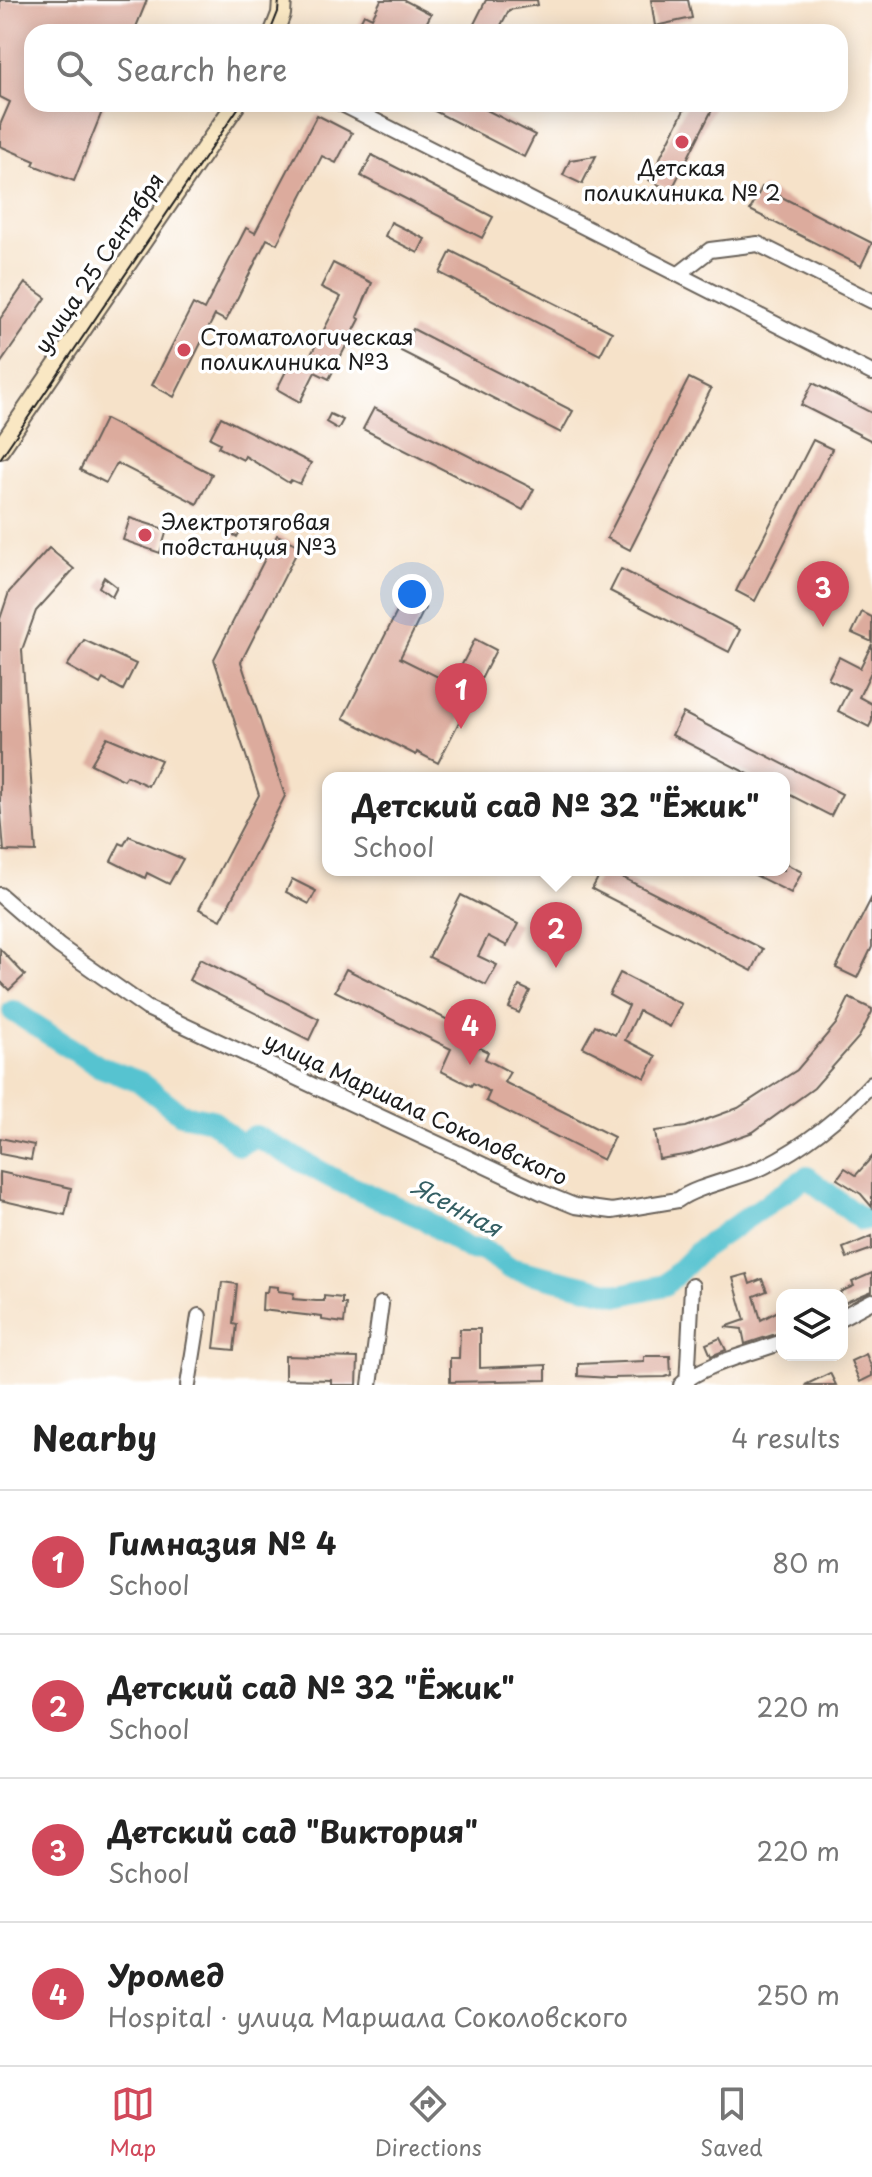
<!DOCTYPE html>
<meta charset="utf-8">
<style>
:root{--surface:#fff;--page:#f2f2f2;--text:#222;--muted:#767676;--line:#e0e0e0;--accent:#d1495b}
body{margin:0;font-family:"Playpen Sans",sans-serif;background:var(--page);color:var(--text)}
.controls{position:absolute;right:24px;bottom:24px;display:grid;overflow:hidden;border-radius:16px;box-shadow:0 4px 20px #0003}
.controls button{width:72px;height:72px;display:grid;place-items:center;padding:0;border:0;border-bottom:2px solid var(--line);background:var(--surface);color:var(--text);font:40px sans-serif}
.you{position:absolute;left:412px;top:594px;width:28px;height:28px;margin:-20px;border:6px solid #fff;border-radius:50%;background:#1a73e8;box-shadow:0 0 0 12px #1a73e833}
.badge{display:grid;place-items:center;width:52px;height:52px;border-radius:50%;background:var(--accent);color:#fff;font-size:26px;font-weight:700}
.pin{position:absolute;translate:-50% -66px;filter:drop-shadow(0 2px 4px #0008)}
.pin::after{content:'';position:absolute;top:42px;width:28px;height:24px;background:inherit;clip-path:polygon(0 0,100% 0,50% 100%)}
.popup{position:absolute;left:322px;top:772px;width:468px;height:104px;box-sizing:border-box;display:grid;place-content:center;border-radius:16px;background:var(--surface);filter:drop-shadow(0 2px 6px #0005);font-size:26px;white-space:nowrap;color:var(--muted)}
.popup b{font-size:30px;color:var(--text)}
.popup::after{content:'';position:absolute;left:50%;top:100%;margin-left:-16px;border:16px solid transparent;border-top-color:var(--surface)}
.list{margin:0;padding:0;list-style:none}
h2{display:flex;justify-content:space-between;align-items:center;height:104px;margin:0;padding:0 32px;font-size:34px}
h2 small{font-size:26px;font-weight:400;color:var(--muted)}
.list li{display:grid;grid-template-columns:52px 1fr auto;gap:24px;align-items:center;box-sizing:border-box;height:144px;padding:0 32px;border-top:2px solid var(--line)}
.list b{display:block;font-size:30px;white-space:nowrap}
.list p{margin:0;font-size:26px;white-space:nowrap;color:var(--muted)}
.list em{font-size:26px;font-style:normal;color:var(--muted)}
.icon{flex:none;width:44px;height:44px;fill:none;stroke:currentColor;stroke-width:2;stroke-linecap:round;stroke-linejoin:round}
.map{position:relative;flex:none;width:872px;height:1385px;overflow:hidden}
.search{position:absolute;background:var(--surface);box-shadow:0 4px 20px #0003;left:24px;right:24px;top:24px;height:88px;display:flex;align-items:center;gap:20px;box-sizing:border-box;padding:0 28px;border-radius:24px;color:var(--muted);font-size:30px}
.sheet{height:680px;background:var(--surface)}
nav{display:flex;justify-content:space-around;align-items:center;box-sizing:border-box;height:112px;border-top:2px solid var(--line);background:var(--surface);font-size:22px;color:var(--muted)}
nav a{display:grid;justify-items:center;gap:4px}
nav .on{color:var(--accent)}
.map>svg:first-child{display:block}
</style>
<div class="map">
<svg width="872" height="1385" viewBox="0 0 872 1385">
<rect width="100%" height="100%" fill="#fff"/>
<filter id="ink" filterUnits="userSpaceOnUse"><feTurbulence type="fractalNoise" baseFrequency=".0125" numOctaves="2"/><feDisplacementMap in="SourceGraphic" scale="16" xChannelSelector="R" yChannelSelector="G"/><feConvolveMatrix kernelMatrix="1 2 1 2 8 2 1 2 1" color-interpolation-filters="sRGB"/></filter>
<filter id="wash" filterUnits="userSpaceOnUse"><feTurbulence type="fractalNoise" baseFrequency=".006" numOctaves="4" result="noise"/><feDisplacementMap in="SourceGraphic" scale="32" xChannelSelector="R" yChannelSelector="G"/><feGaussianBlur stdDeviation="1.8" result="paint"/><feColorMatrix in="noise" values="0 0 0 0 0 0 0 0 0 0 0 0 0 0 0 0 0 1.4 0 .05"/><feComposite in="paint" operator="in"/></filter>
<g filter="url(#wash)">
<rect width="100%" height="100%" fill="#f6e2c9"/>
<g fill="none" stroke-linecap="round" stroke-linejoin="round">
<polyline stroke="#57c3d0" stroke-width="22" points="13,1011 98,1066 140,1082 181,1114 212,1120 240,1145 255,1136 334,1179 424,1219 468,1249 484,1250 509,1268 621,1295 665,1285 701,1249 807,1177 862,1220 872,1217"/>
</g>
<g id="blocks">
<g fill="#dcab9d">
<polygon points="0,0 147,0 134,32 32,32 32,104 105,104 74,181 33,165 35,161 0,146 0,125 10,102 0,97"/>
<polygon points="381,0 404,0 431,14 422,32 355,32 364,14 372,18"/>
<polygon points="486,0 537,0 538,5 509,10 499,29 497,28 495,32 470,32"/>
<polygon points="651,0 688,0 692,18 655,26"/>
<polygon points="421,104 475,104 535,135 524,157"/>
<polygon points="687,104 715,104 671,191 649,180"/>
<polygon points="317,115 352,133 336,163 322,156 277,244 267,239 226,321 215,315 174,397 152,385 193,304 204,310 246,228 255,233"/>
<polygon points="372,155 493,217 482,238 361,176"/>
<polygon points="596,156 582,184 563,175 570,160"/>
<polygon points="762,187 872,243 861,266 750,210"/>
<polygon points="391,222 425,239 418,253 385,236"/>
<polygon points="451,251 612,332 600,355 440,273"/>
<polygon points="333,263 372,283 357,317 360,319 329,379 315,372 300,402 277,389 292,359 305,366 341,297 321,287"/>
<polygon points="25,283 46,298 0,364 0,319"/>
<polygon points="413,329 573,411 561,433 401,351"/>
<polygon points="689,378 711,389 630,550 607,538"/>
<polygon points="813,383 872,413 872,441 801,405"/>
<polygon points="374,408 534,489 523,510 363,429"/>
<polygon points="330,414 343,420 338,429 326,422"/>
<polygon points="221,417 311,463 300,484 291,480 289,483 245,456 243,460 218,447 220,443 210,438"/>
<polygon points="105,419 212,474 197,504 117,463 106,483 80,470"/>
<polygon points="813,440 832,449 755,601 736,591"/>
<polygon points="130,518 167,530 160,553 123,540"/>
<polygon points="226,519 242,528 237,537 221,528"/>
<polygon points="277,535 300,546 241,662 285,796 221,920 199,909 259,795 214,659"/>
<polygon points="49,548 74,569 36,611 22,650 36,852 4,851 0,802 0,619 9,592"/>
<polygon points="621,569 740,630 729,652 610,591"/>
<polygon points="104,577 117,587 112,597 99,587"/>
<polygon points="404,598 425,608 400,658 452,684 475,639 496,650 438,763 417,752 416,755 343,718"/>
<polygon points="862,612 872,617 872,642 852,633"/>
<polygon points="84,640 136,664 123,690 103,679 100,684 67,666"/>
<polygon points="872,644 872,670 859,697 872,704 872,721 869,727 838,711 849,689 828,679 839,657 860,668"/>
<polygon points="683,713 842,794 831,816 784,792 784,778 756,778 672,735"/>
<polygon points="107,737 161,760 148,786 127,776 124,780 91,764"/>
<polygon points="129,836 183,859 169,884 147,873 145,878 111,861 120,843 124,845"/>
<polygon points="784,863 802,872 791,893 745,870 784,870"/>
<polygon points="602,870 608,870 763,949 752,971 592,889"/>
<polygon points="292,879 316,891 309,904 286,892"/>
<polygon points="461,895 518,924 507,946 488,936 478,956 497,965 486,985 429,957"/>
<polygon points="872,897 872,947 857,978 836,968"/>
<polygon points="0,949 25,975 9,990 0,981"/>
<polygon points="200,959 319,1019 309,1040 189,980"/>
<polygon points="346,969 462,1027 458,1037 488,1052 485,1059 510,1072 504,1082 614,1137 603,1160 486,1101 490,1092 473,1083 471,1086 441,1071 451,1049 335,991"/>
<polygon points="620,973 681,1004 670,1027 639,1011 625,1040 656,1056 645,1078 583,1047 595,1025 615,1035 629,1006 609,995"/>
<polygon points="519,986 530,991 519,1013 509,1008"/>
<polygon points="849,998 872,1009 872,1012 859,1037 814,1088 753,1132 690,1154 659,1159 655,1131 686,1127 738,1108 797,1070 836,1024"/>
<polygon points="0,1138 34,1145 31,1160 0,1154"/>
<polygon points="872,1157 872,1207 861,1194 837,1179 845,1168 856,1175"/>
<polygon points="0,1172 71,1188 65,1215 0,1200"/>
<polygon points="872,1236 872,1249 847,1258 843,1248"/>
<polygon points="872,1273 872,1291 844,1303 840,1292 854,1286 852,1282"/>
<polygon points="747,1274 750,1284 762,1279 767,1291 754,1296 761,1320 782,1309 782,1332 745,1344 742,1329 725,1327 745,1320 733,1278"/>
<polygon points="222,1282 237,1284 233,1324 237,1325 234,1350 214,1348"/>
<polygon points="268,1286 278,1287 278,1291 294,1293 293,1299 316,1301 324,1301 324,1296 342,1298 342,1304 346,1304 344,1323 322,1320 322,1317 262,1310 263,1292 267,1292"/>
<polygon points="460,1329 480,1329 480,1368 546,1365 546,1380 450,1382 450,1358 459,1358"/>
<polygon points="720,1338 726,1350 711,1356 706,1344"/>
<polygon points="866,1354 872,1368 872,1376 860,1382 851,1361"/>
<polygon points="285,1356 358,1358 357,1385 331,1385 331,1380 285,1379"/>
<polygon points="644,1356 670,1356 671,1375 665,1377 609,1378 578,1376 578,1364 644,1361"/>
<polygon points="830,1373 836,1385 805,1385"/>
</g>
</g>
</g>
<g filter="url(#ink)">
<use href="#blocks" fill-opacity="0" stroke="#686159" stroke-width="2"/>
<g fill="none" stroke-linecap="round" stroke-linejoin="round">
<defs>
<g id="minor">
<polyline points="342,104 872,373"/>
<polyline points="679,274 710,250 758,244 872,301"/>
<path d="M0 895 59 946 147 1008 543 1193 575 1206 612 1211 678 1200C696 1186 741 1178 765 1166 805 1146 842 1116 872 1083"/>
<polyline points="842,1317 872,1301"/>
<polyline points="188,1385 199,1316"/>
<polyline points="370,1385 381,1304"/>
<path d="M681 1385C701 1364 754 1353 782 1342"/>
<polyline points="687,1385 692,1286"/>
</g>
<g id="secondary">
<polyline points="274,32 281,14 282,0"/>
<polyline points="0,449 236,104"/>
</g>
</defs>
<use href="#minor" stroke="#686159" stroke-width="18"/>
<use href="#secondary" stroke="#686159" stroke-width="22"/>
<use href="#minor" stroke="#fff" stroke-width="14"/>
<use href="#secondary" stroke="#f9e7c3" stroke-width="18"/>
<g stroke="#1c1c1c" stroke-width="2">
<polyline points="270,32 278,12 279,0"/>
<polyline points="0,459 241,104"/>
</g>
</g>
</g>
<g fill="#d1495b" stroke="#fff" stroke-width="3">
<circle cx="682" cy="142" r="8"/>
<circle cx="184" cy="350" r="8"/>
<circle cx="145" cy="535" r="8"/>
</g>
<g text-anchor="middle" stroke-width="7" stroke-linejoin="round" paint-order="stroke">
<g font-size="22" fill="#1c1c1c" stroke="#fff" text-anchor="start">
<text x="682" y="176" text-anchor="middle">Детская<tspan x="682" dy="25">поликлиника № 2</tspan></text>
<text x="200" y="345">Стоматологическая<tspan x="200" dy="25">поликлиника №3</tspan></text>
<text x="161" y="530">Электротяговая<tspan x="161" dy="25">подстанция №3</tspan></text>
</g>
<g font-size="22" fill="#1c1c1c" stroke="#fff">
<text transform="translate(99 263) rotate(-56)" y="8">улица 25 Сентября</text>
<text transform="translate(416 1109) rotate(25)" y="8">улица Маршала Соколовского</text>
</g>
<g font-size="24" font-style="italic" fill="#345f64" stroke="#fff">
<text transform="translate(456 1208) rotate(28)" y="8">Ясенная</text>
</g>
</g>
</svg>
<div class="controls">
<button><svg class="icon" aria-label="layers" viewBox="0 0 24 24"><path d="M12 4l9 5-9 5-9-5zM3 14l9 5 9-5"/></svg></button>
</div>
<div class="you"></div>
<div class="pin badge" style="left:461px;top:729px">1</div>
<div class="pin badge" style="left:556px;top:968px">2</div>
<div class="popup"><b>Детский сад № 32 &quot;Ёжик&quot;</b>School</div>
<div class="pin badge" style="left:823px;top:627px">3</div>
<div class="pin badge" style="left:470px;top:1065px">4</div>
<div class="search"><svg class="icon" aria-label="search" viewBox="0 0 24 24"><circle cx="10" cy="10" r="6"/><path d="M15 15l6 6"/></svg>Search here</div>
</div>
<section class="sheet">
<h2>Nearby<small>4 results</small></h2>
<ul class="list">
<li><span class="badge">1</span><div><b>Гимназия № 4</b><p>School</p></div><em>80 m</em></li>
<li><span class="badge">2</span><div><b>Детский сад № 32 &quot;Ёжик&quot;</b><p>School</p></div><em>220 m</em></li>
<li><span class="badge">3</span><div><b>Детский сад &quot;Виктория&quot;</b><p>School</p></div><em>220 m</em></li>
<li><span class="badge">4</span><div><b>Уромед</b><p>Hospital · улица Маршала Соколовского</p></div><em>250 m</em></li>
</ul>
</section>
<nav>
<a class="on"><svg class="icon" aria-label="map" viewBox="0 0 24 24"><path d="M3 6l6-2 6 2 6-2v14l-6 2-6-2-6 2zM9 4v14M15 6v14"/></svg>Map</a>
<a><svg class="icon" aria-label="directions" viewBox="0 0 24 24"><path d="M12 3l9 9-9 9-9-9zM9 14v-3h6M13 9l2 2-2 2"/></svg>Directions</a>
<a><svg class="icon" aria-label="saved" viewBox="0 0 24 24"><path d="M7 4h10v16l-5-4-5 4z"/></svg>Saved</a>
</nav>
